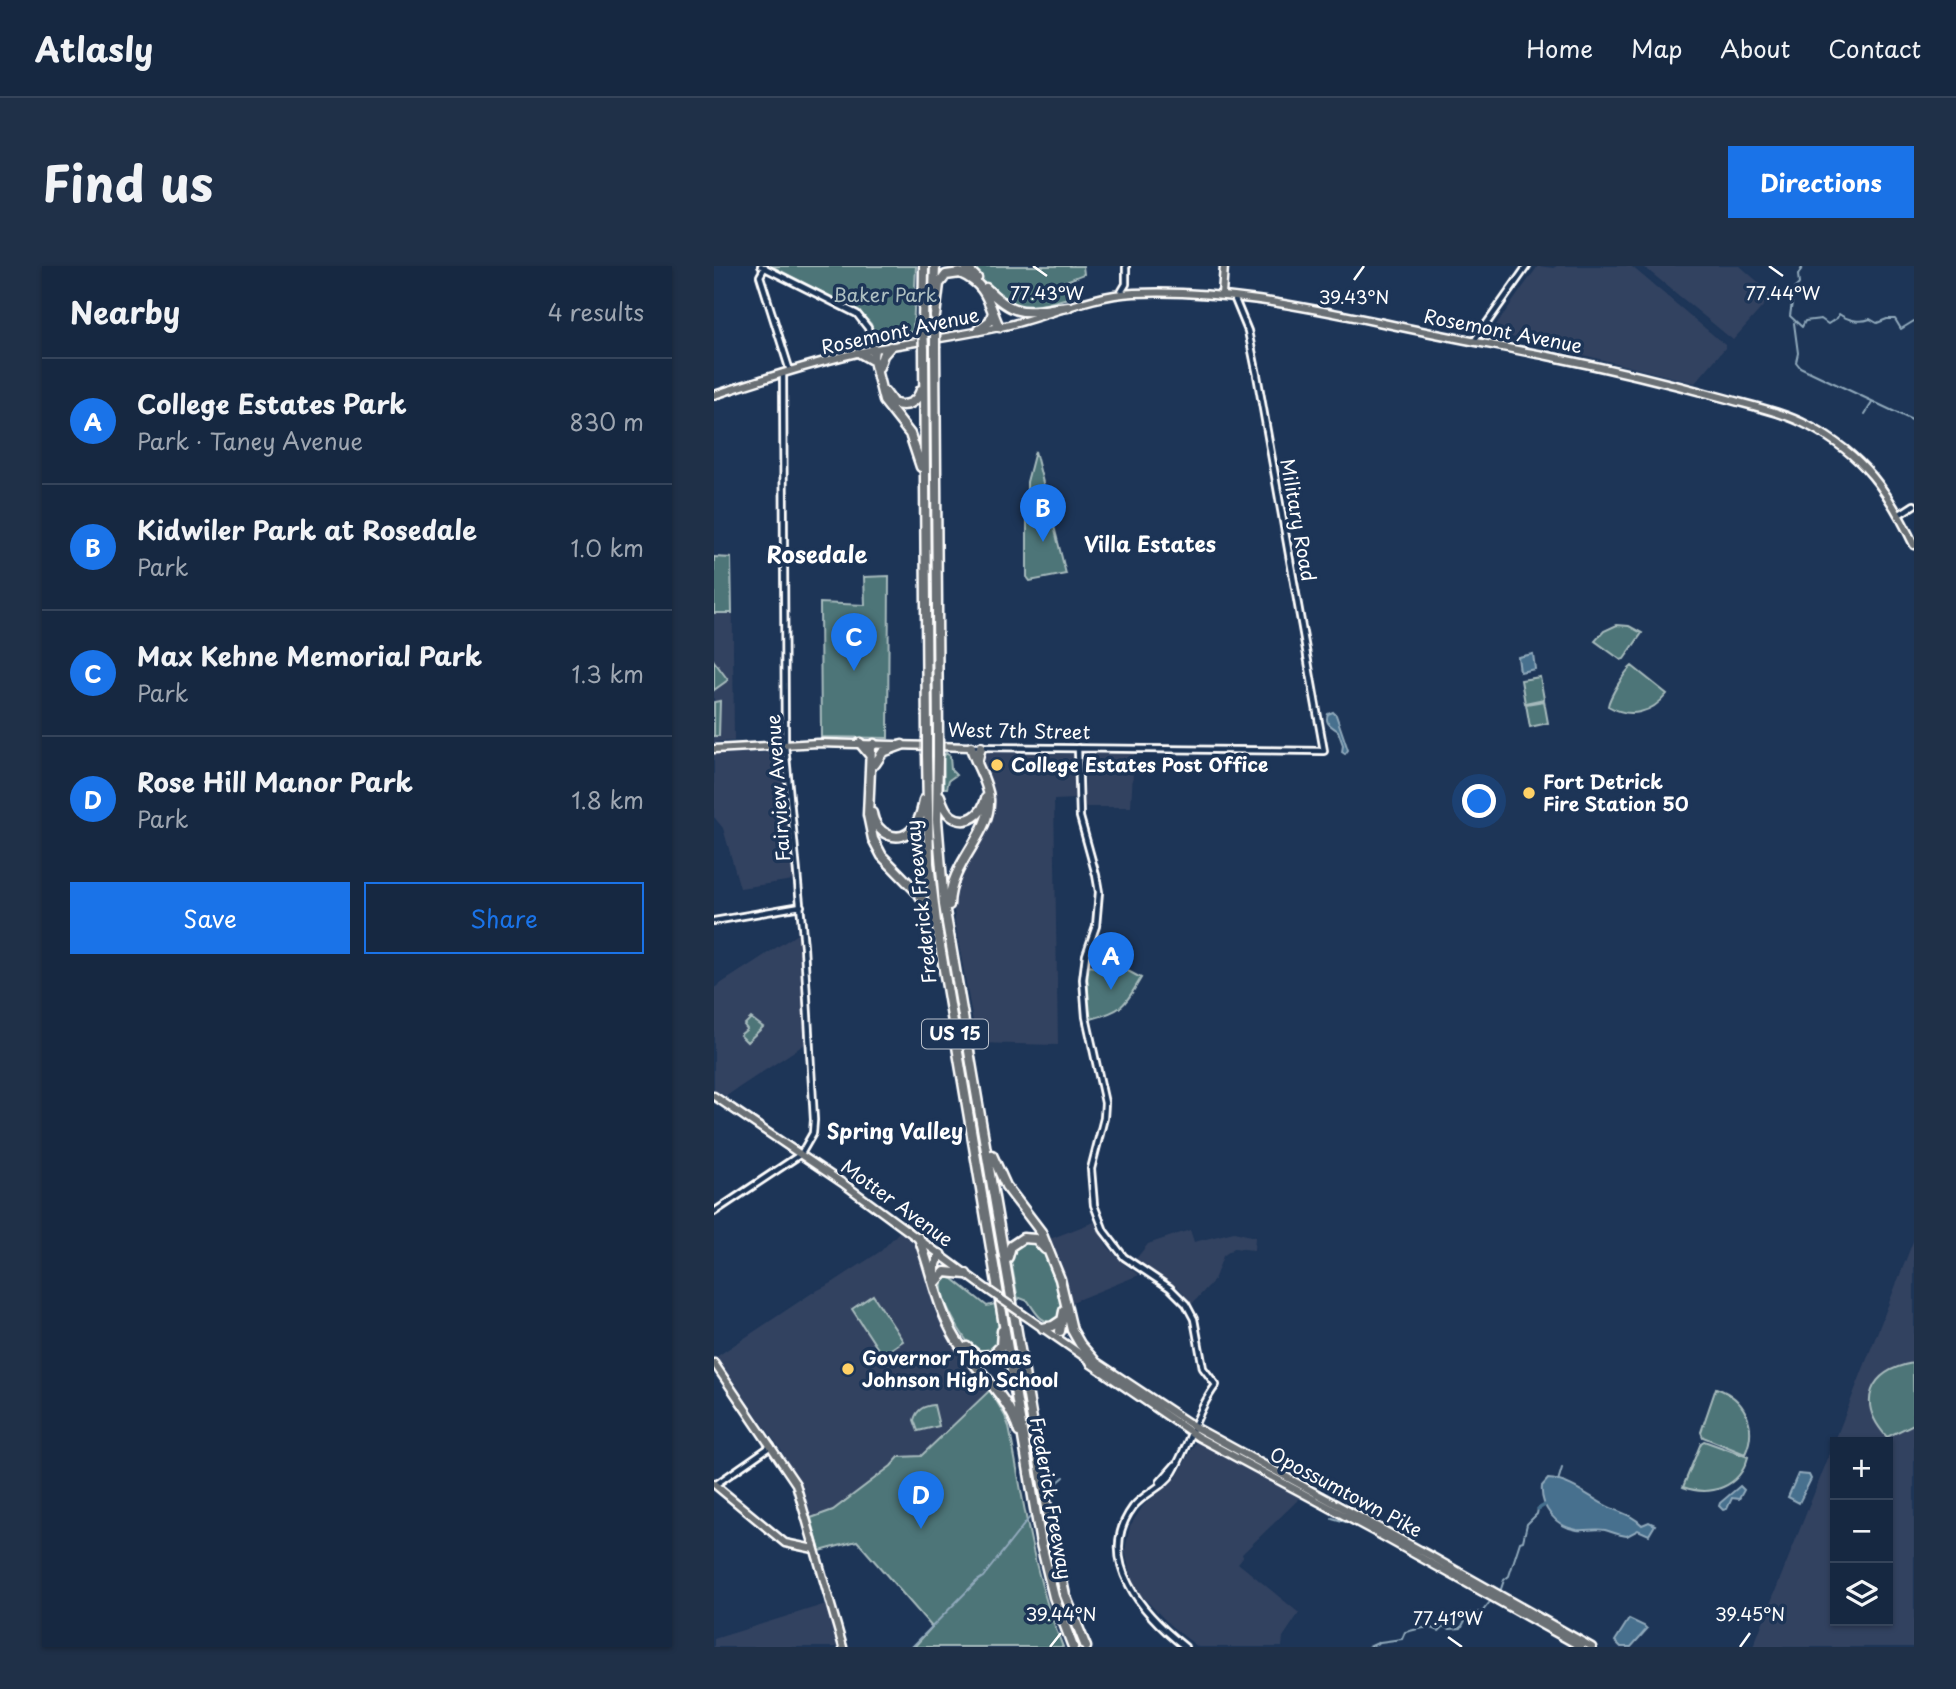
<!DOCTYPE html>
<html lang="en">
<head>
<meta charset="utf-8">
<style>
	body { margin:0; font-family:"Playpen Sans",sans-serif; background:#1f3048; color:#f1f3f6 }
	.controls { position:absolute; right:21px; bottom:21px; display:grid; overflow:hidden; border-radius:0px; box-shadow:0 2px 5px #0004 }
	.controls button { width:63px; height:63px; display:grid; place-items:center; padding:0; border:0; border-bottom:2px solid #35445a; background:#162841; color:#f1f3f6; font:35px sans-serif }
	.you { position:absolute; left:766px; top:536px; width:24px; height:24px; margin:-18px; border:5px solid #fff; border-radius:50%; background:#1a73e8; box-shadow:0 0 0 10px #1a73e833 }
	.badge { display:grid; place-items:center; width:46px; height:46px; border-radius:50%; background:#1a73e8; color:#fff; font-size:23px; font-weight:700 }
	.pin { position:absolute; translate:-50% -58px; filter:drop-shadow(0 2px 4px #0008) }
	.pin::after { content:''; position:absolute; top:37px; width:24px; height:21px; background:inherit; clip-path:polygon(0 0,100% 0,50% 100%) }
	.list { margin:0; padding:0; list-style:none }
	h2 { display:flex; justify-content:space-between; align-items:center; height:91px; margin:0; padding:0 28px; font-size:30px }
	h2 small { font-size:23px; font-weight:400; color:#9ea6b1 }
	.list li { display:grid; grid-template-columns:46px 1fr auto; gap:21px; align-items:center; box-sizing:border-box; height:126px; padding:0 28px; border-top:2px solid #35445a }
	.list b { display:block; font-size:26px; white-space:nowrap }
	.list p { margin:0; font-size:23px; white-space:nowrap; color:#9ea6b1 }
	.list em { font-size:23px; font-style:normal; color:#9ea6b1 }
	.actions { display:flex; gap:14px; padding:21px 28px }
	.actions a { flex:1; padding:16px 0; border:2px solid #1a73e8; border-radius:0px; text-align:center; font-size:24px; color:#1a73e8 }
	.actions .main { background:#1a73e8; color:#fff }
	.icon { flex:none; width:38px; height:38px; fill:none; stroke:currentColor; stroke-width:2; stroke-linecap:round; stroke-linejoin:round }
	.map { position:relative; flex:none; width:1200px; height:1381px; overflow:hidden; border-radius:0px }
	header { display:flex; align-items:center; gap:42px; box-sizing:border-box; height:98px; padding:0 35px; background:#162841; border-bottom:2px solid #35445a }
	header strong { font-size:33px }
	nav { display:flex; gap:38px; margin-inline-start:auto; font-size:24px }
	.intro { display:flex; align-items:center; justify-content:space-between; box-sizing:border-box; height:168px; padding:0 42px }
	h1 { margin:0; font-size:49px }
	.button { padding:18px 32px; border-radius:0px; background:#1a73e8; color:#fff; font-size:24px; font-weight:700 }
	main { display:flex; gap:42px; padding:0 42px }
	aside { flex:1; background:#162841; border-radius:0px; box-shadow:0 2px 5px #0004 }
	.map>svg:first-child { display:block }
</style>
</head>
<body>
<header>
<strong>Atlasly</strong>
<nav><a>Home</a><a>Map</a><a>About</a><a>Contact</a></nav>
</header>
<div class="intro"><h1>Find us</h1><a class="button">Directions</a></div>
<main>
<aside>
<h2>Nearby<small>4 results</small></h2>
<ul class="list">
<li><span class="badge">A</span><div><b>College Estates Park</b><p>Park · Taney Avenue</p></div><em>830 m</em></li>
<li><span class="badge">B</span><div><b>Kidwiler Park at Rosedale</b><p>Park</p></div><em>1.0 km</em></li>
<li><span class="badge">C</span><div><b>Max Kehne Memorial Park</b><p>Park</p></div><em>1.3 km</em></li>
<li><span class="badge">D</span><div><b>Rose Hill Manor Park</b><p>Park</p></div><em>1.8 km</em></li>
</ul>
<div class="actions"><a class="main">Save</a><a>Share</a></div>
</aside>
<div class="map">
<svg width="1200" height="1381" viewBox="0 0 1200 1381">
	<rect width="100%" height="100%" fill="#1d3557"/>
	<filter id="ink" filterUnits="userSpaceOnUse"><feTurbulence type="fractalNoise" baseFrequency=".0143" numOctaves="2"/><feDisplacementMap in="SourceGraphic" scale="14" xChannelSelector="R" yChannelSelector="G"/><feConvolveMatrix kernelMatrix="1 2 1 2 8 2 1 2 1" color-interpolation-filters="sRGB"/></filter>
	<g filter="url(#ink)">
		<path fill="#334260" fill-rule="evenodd" d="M824,0l15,2 4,-2h74l94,79v3l-30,35 -204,-51z
			M929,0h97l33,29 -40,45z
			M18,290l2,185 -20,1v-185z
			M67,486l12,128 -53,8 -17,-60 -9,-11v-63z
			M267,486l93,2 1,45 -21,1 4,245 -81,-2 -22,-120 -2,-32 39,-82 1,-18 -14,-30z
			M371,487l49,1 -3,53h-46z
			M85,667l6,111 -79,52 -12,-6v-102z
			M380,956l13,24 19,20 13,9 -67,27 -13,-44 -9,-19z
			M476,964l4,12 40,-10 21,5 -1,13 -20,-2 -11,8 -9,24 -22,24 -12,-15 -45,-29 13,-16z
			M185,966l13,7 7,9 29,88 16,24 26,30 -69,66 -22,1 -8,9 -58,44 -22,8 -12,-37 -20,-34 -63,-90 96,-64 20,-10 49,-32z
			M1200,973v408h-161l76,-191zM1121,1176h53v179h-53z
			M486,1176l101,55 -59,57 1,3 -5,6 61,50 -16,24 -1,10h-84l-27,-21 -33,-34 -6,-9 -7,-32 5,-25 13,-20 34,-29 18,-34z
			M112,1338l11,43h-123v-8z"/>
		<path fill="#4e7478" stroke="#a6babc" stroke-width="2" d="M57,0h145l-3,65 -36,13 -6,-20 -12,-13z
			M258,0h111l1,8 -18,7 7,16c-15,3 -35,11 -50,10 -19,-1 -43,-25 -51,-41z
			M321,185l31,123 -36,7 -3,-4v-95z
			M0,291l17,1 1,55h-18z
			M175,310l-1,162 -67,-1 -1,-134 45,2 -1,-28z
			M903,359l12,1 13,7 -18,26 -3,1 -26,-19 9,-10z
			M0,395l14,19 -14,10z
			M918,400l35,28c-15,19 -37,25 -59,12 1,-8 17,-35 24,-40z
			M826,411l4,22 -19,4 -4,-23z
			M6,435l-1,35h-5v-34z
			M830,435l4,22 -18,4 -4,-23z
			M232,487l4,3 1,14 5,5 -7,5 -2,8h-3l-1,-30z
			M373,700l41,5 13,7c-17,28 -17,32 -50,41l-3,-14z
			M37,752l12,9 -16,15 -7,-7 7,-6 -3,-4z
			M316,973c22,14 33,51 32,77l-9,7c-14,-2 -18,-12 -25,-22l-8,-3 -2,2 -8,-45 8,-14z
			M230,1010l9,3 34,27 8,-2 6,36 -5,11 -18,3c-13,-13 -45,-60 -34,-78z
			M159,1029l30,46 -21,14 -30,-46z
			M1199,1097l1,61 -27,13c-31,-34 -18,-66 26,-74z
			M1002,1122c29,10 42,38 29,66l-42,-17 -2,-5z
			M276,1124l15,26 4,11c15,75 24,149 54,220h-149l18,-20 -75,-86 -37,10 -9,-33 22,-8 58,-44 8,-9 22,-1z
			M220,1139l5,21 -21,5 -4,-11c3,-11 10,-14 20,-15z
			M990,1175l44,16c-8,30 -37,40 -65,30l18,-44z"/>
		<path fill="#466f8e" stroke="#90a9bb" stroke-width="2" d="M819,388l2,15 -15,3 -2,-15z
			M619,446l3,3 12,35 -3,4 -3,-2 1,-7 -5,-14c-6,-5 -14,-7 -10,-17z
			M1084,1208l11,1 2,4 -12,24 -11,-6z
			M834,1213c20,1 39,16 55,25 14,8 29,10 39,21l7,-3 6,3 -6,10 -11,-5 -11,6c-8,-1 -15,-4 -22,-6 -9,-2 -19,1 -28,0 -21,-3 -37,-23 -35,-44z
			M1026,1220l4,4 -5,9 -7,-1 -5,11 -4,1 -4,-4 1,-3z
			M915,1353l15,7 3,3 -16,18h-10l-6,-6z"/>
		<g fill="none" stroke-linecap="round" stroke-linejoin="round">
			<path stroke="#90a9bb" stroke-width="2" d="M1089,0l-5,9 1,9 -5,5 -4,27 12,11 3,-6 16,-2 7,5 9,-6 2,-4c8,6 21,9 31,5l7,4 10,-4h8l6,10 13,-8
				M1080,57l4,30 -2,9 4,5 114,54
				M1151,148l7,-11
				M844,1215l4,-13
				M335,1224l15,-13
				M618,1252l14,4
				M787,1323l3,-9 5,-4 11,-34 3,-1 4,-17 10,-10 1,-5
				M198,1381l65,-66 6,-4 47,-60
				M655,1381l11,-5 22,-3 3,-7c12,-2 22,-8 34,-1l5,-5 6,3 11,-1 8,-15 13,-1 7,-9"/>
			<path stroke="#466f8e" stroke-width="3.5" d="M824,1243l7,-4"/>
			<g stroke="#fff" stroke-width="10">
				<path id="minor" d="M47,0l96,48 11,14 5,20
					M51,1l-5,9 30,95
					M406,28l6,-10v-18
					M761,74l52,-74
					M1186,248l14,-9
					M257,481l353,4 -67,-376 -9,-44 -14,-34
					M364,482l2,69 16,58 3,17 -3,34 -10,29 -3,24 3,38 19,86 -1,15 -13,51 3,36 10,26 20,26 46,31 16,16 8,15 9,49 13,17
					M0,655l87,-15
					M0,946l87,-58 12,-21 1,-13 -10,-173 -19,-202 -2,-372
					M446,1216l15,-17
					M1,1219l56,-39
					M471,1381c-41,-32 -91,-87 -52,-140 11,-14 31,-20 40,-35 16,-27 24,-62 43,-87"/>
			</g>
			<g stroke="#fff" stroke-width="11">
				<path id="major" d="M508,28l2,-28
					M0,129c53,-17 107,-35 161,-46 45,-8 90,-14 134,-24 42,-10 82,-30 125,-32 84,-4 167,13 249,30 55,12 110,22 165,33 59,12 118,26 176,42 28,8 59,14 85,28 55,29 79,65 105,119
					M0,483l104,-6 153,4
					M0,830l130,88 144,106
					M310,1049l65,45 2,4 107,73 175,94 208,116
					M377,1094h3l101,67 234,128 163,92
					M0,1097l82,121 47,163
					M0,1218l71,59 29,6"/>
			</g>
			<g stroke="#fff" stroke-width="13">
				<path id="highway" d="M251,0l12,12
					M272,22c32,32 40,23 82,19
					M220,25l1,-25
					M221,50l4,-32 7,-9 14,-2c28,12 28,30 39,54
					M209,62l1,-62
					M264,64l12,-9 3,-9
					M221,82l3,388
					M160,83l-1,8 11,44 26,33 11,33
					M210,83l3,388
					M146,87l14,8
					M165,101l4,-12 7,-8
					M171,126l8,11c13,5 24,0 28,-13
					M146,477l10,12
					M160,478l-3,3 -3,68 5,24 9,17 37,38 15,26
					M213,489l2,108 7,59 105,622 13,53 19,50
					M224,489l-1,65 7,85 106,620 15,70 21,52
					M263,497l4,-16
					M161,498l8,-12 19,-7
					M226,530c2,7 5,15 11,20 16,11 32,-2 35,-18
					M158,547c3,21 28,33 42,14 7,-8 8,-18 10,-27
					M235,639c1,-43 43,-71 40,-107 -1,-17 -14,-34 -18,-51
					M278,889l14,31 35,46 19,47 12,51 8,14 14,16
					M205,972c13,34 18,70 37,101 20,33 52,55 63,93
					M294,991l3,-11 12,-8 13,1 9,10
					M221,1012v-11l5,-13
					M222,1016l9,-10 21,2
					M329,1062l10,-2 9,-6
					M346,1065l4,-20
					M253,1081l11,9 14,-1 9,-9 1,-15"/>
			</g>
			<use href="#minor" stroke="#1d3557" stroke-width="4.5"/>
			<use href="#major" stroke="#6b7074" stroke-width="6"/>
			<use href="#highway" stroke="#6b7074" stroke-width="8"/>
			<g stroke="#fff" stroke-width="11" stroke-linecap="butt">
				<path id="major-bridge" d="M274,1024l36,25"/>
			</g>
			<g stroke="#fff" stroke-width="13" stroke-linecap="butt">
				<path id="highway-bridge" d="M221,59v23
					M209,62l1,21
					M213,471v18
					M224,489v-19"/>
			</g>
			<use href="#major-bridge" stroke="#6b7074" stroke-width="6"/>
			<use href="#highway-bridge" stroke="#6b7074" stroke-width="8"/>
		</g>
	</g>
	<path fill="none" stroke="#fff" stroke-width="2.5" d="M319,0l14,10M1055,0l14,10M640,14l10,-14M734,1371l14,10M336,1381l11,-14M1026,1381l10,-14"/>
	<g fill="#ffd166" stroke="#1d3557" stroke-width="2.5">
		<circle cx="283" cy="499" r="7"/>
		<circle cx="815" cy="527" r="7"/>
		<circle cx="134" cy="1103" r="7"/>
	</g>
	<g text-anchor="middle" stroke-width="7" stroke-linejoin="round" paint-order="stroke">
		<rect fill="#1d3557" stroke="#bbc2cd" stroke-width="2" x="208" y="753.5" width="66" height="29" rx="5"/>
		<g font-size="18" font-weight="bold" fill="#fff">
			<text x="241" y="774">US 15</text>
		</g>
		<g font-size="19" fill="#afc0c2" stroke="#1d3557">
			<text x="171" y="36">Baker Park</text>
		</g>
		<g font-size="19" fill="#fff" stroke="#1d3557">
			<text transform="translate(186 65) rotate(-12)" y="7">Rosemont Avenue</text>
			<text transform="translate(789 65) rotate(11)" y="7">Rosemont Avenue</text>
			<text transform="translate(584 254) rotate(80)" y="7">Military Road</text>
			<text transform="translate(305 465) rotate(1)" y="7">West 7th Street</text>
			<text transform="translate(64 522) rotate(-94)" y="7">Fairview Avenue</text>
			<text transform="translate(207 636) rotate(-96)" y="7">Frederick Freeway</text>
			<text transform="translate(183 937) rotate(36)" y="7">Motter Avenue</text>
			<text transform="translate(632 1226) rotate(28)" y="7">Opossumtown Pike</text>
			<text transform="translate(337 1232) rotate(80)" y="7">Frederick Freeway</text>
		</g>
		<g font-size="19" font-weight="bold" fill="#fff" stroke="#1d3557" text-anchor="start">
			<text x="297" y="506">College Estates Post Office</text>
			<text x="829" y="523">Fort Detrick<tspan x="829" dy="22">Fire Station 50</tspan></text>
			<text x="148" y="1099">Governor Thomas<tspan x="148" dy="22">Johnson High School</tspan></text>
		</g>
		<g font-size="21" font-weight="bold" fill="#fff" stroke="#1d3557">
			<text x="436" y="286">Villa Estates</text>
			<text x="181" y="873">Spring Valley</text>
		</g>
		<g font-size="23" font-weight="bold" fill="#fff" stroke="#1d3557">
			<text x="103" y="297">Rosedale</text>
		</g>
	</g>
	<g font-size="18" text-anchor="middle" fill="#fff" stroke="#1d3557" stroke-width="7" stroke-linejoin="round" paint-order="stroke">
		<text x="333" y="34">77.43°W</text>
		<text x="1069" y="34">77.44°W</text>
		<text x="640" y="38">39.43°N</text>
		<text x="347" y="1355">39.44°N</text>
		<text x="1036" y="1355">39.45°N</text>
		<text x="734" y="1359">77.41°W</text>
	</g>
</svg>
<div class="controls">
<button>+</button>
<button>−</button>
<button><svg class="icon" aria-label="layers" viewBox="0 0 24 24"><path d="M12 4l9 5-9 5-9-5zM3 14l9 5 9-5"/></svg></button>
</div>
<div class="you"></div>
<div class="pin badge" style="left:397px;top:724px">A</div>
<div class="pin badge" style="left:329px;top:276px">B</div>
<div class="pin badge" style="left:140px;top:405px">C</div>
<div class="pin badge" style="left:207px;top:1263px">D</div>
</div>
</main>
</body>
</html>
